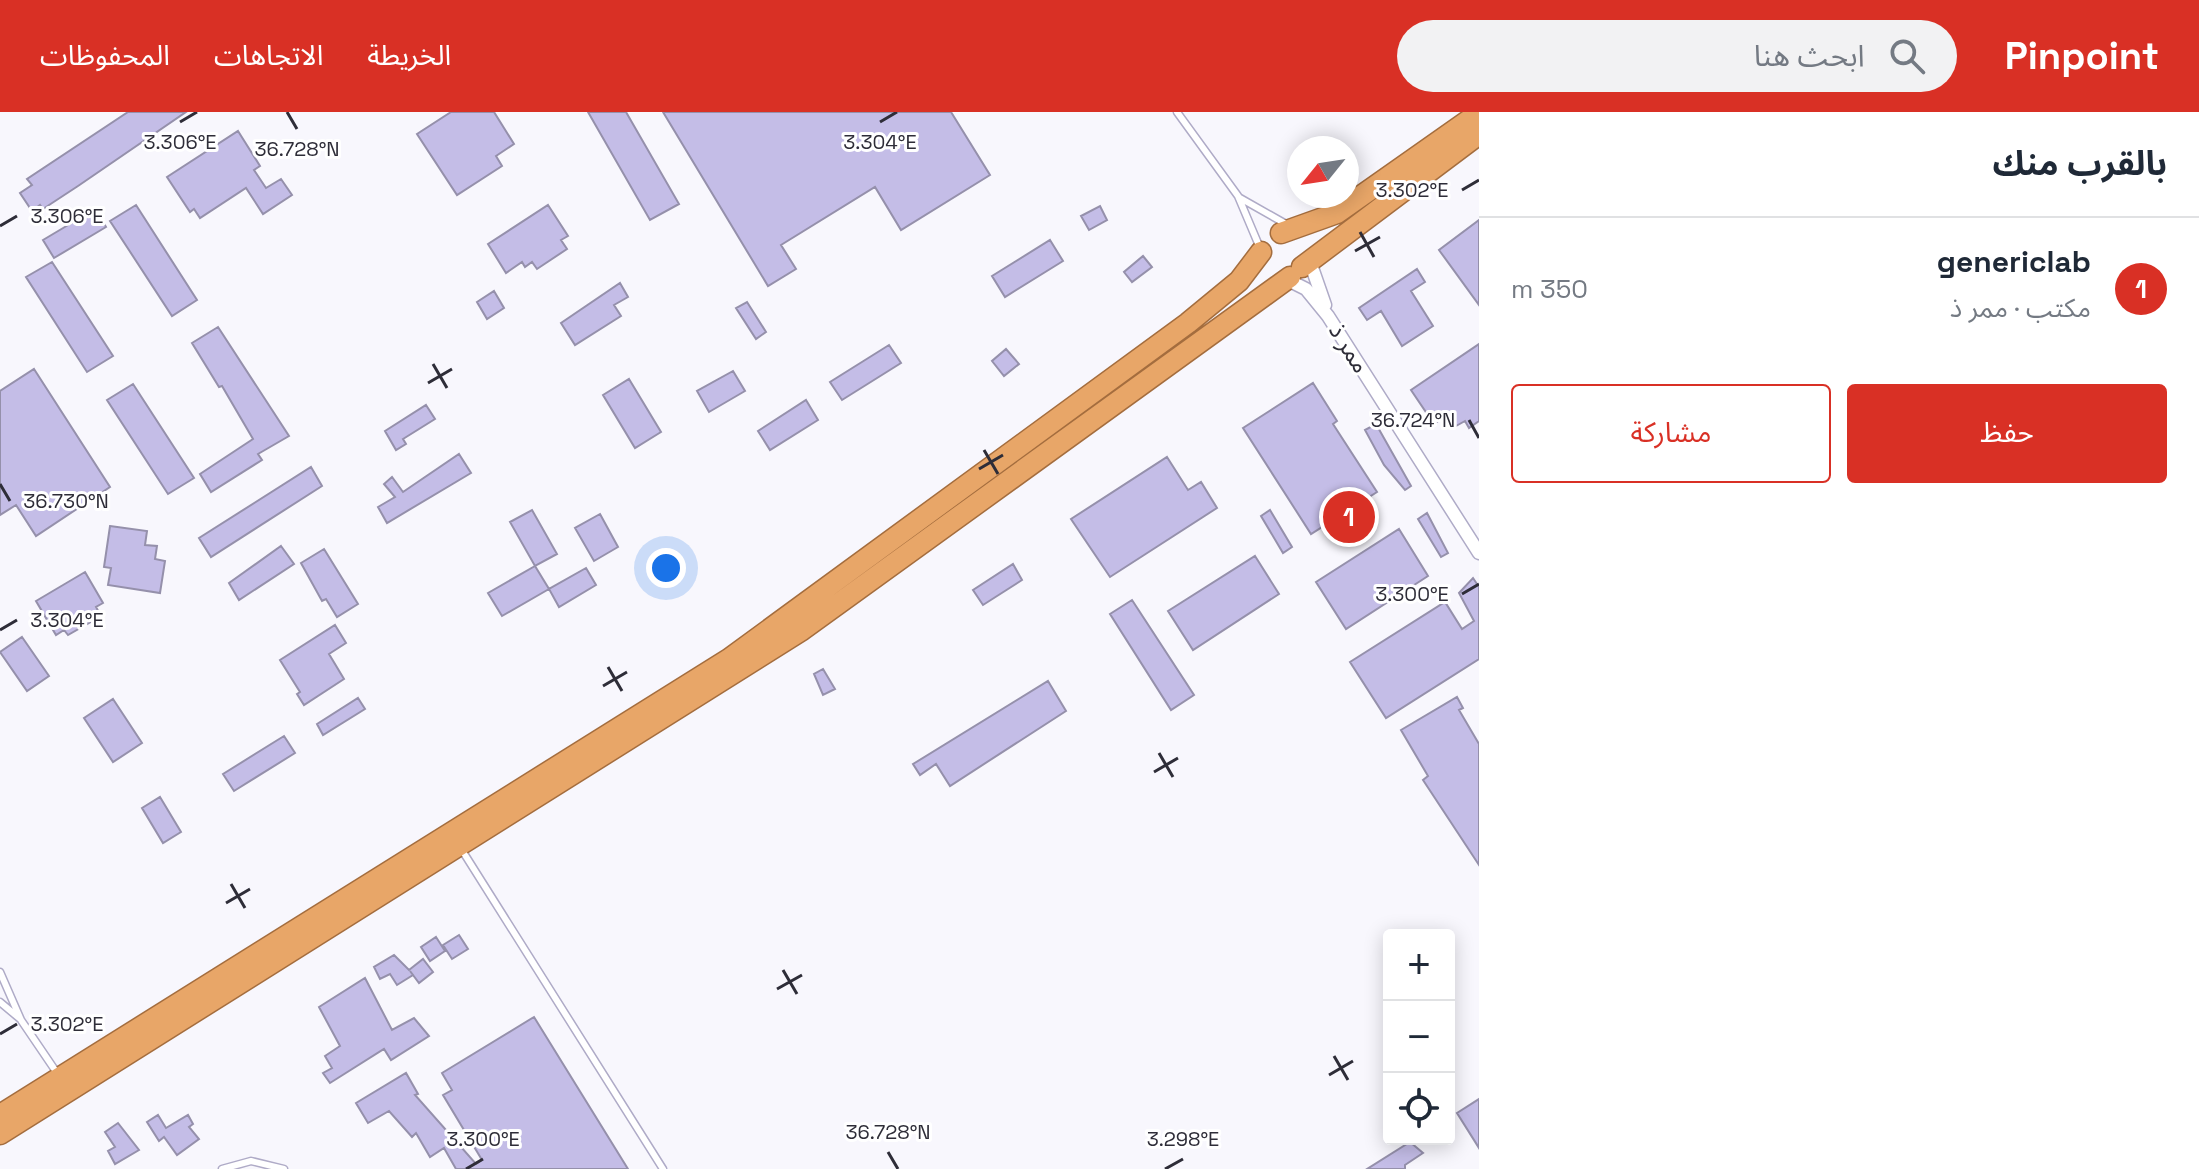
<!DOCTYPE html>
<html lang="ar">
<head>
<meta charset="utf-8">
<style>
	body { margin:0; font-family:"Space Grotesk","Noto Sans Arabic",sans-serif; background:#f2f2f3; color:#1f2937; direction:rtl }
	.controls { position:absolute; right:24px; bottom:24px; display:grid; overflow:hidden; border-radius:8px; box-shadow:0 4px 20px #0003 }
	.controls button { width:72px; height:72px; display:grid; place-items:center; padding:0; border:0; border-bottom:2px solid #e0e1e3; background:#fff; color:#1f2937; font:40px sans-serif }
	.compass { position:absolute; left:1287px; top:24px; width:72px; height:72px; border-radius:50%; background:#fff; box-shadow:0 4px 20px #0003; rotate:240deg }
	.you { position:absolute; left:666px; top:456px; width:28px; height:28px; margin:-20px; border:6px solid #fff; border-radius:50%; background:#1a73e8; box-shadow:0 0 0 12px #1a73e833 }
	.badge { display:grid; place-items:center; width:52px; height:52px; border-radius:50%; background:#d93025; color:#fff; font-size:26px; font-weight:700 }
	.pin { position:absolute; translate:-50% -50%; border:4px solid #fff; box-shadow:0 2px 8px #0006 }
	.list { margin:0; padding:0; list-style:none }
	h2 { display:flex; justify-content:space-between; align-items:center; height:104px; margin:0; padding:0 32px; font-size:34px }
	h2 small { font-size:26px; font-weight:400; color:#747a83 }
	.list li { display:grid; grid-template-columns:52px 1fr auto; gap:24px; align-items:center; box-sizing:border-box; height:144px; padding:0 32px; border-top:2px solid #e0e1e3 }
	.list b { display:block; font-size:30px; white-space:nowrap }
	.list p { margin:0; font-size:26px; white-space:nowrap; color:#747a83 }
	.list em { font-size:26px; font-style:normal; color:#747a83 }
	.actions { display:flex; gap:16px; padding:24px 32px }
	.actions a { flex:1; padding:18px 0; border:2px solid #d93025; border-radius:8px; text-align:center; font-size:28px; color:#d93025 }
	.actions .main { background:#d93025; color:#fff }
	.icon { flex:none; width:44px; height:44px; fill:none; stroke:currentColor; stroke-width:2; stroke-linecap:round; stroke-linejoin:round }
	.map { position:relative; flex:none; width:1479px; height:1057px; overflow:hidden; direction:ltr }
	header { display:flex; align-items:center; gap:48px; box-sizing:border-box; height:112px; padding:0 40px; background:#d93025; color:#fff }
	header strong { font-size:38px }
	nav { display:flex; gap:44px; margin-inline-start:auto; font-size:28px }
	.search { width:560px; height:72px; background:#f2f2f3; display:flex; align-items:center; gap:20px; box-sizing:border-box; padding:0 28px; border-radius:44px; color:#747a83; font-size:30px }
	main { display:flex }
	aside { flex:1; background:#fff }
	.map>svg:first-child { display:block }
</style>
</head>
<body>
<header>
<strong>Pinpoint</strong>
<div class="search"><svg class="icon" aria-label="search" viewBox="0 0 24 24"><circle cx="10" cy="10" r="6"/><path d="M15 15l6 6"/></svg>ابحث هنا</div>
<nav><a>الخريطة</a><a>الاتجاهات</a><a>المحفوظات</a></nav>
</header>
<main>
<aside>
<h2>بالقرب منك<small></small></h2>
<ul class="list">
<li><span class="badge">1</span><div><b>genericlab</b><p>مكتب · ممر ذ</p></div><em>350 m</em></li>
</ul>
<div class="actions"><a class="main">حفظ</a><a>مشاركة</a></div>
</aside>
<div class="map">
<svg width="1479" height="1057" viewBox="0 0 1479 1057">
	<rect width="100%" height="100%" fill="#f8f7fd"/>
	<path fill="#c4bde7" stroke="#9590ab" stroke-width="2" d="M128,0h58l-108,74 -35,23 -3,-4 -8,6 -12,-18 12,-8 -5,-6z
		M451,0h43l20,32 -18,12 6,10 -45,29 -40,-61z
		M588,0h38l53,92 -29,16z
		M663,0h288l39,63 -89,55 -26,-43 -94,58 15,24 -28,17z
		M238,19l22,35 -6,4 12,18 15,-9 11,16 -29,19 -17,-26 -46,30 -6,-9 -4,3 -23,-35z
		M136,93l61,95 -25,16 -62,-95z
		M548,93l20,31 -7,4 6,9 -30,20 -5,-7 -7,5 -3,-5 -16,11 -18,-29z
		M1100,94l7,14 -18,10 -8,-14z
		M95,97l11,18 -52,31 -11,-18z
		M1479,108v85l-40,-55z
		M1050,128l13,21 -58,36 -13,-21z
		M1143,144l9,11 -20,15 -8,-10z
		M52,150l61,94 -26,16 -61,-95z
		M1417,157l8,13 -14,9 22,35 -31,20 -21,-35 -14,9 -8,-12z
		M620,171l8,14 -14,8 7,11 -46,29 -14,-22z
		M494,179l10,17 -17,11 -10,-17z
		M747,190l19,30 -10,7 -20,-31z
		M218,215l71,109 -31,18 4,6 -51,32 -11,-18 53,-35 -31,-53 -3,1 -27,-44z
		M1479,232v77l-10,7 -4,-7 -9,5 -8,-12 -14,10 -23,-34z
		M889,233l12,18 -59,37 -12,-18z
		M1006,237l13,15 -15,12 -12,-15z
		M34,257l76,118 -74,49 -20,-31 -16,10v-124z
		M733,259l12,20 -36,21 -12,-21z
		M629,267l32,53 -26,16 -32,-53z
		M1313,271l24,38 -4,3 44,68 -66,42 -68,-106z
		M133,272l61,94 -26,16 -61,-94z
		M806,288l12,20 -48,30 -12,-19z
		M426,293l9,14 -32,20 3,5 -10,6 -11,-19z
		M1376,312l35,62 -6,4 -21,-25 -19,-35z
		M459,342l12,19 -84,50 -9,-16 17,-10 -11,-13 8,-7 11,15z
		M1167,345l21,33 13,-8 16,26 -107,69 -39,-58z
		M311,355l11,19 -111,71 -12,-19z
		M532,398l25,44 -22,12 -25,-44z
		M1270,398l22,37 -9,6 -22,-37z
		M1427,401l21,40 -7,4 -23,-38z
		M600,402l18,33 -24,14 -19,-33z
		M110,414l37,5 -2,14 12,1 -2,13 10,2 -5,32 -52,-8 3,-17 -7,-1z
		M1399,417l29,47 -82,53 -30,-47z
		M281,434l13,18 -55,36 -10,-17z
		M324,437l34,55 -21,13 -11,-18 -4,2 -21,-38z
		M1255,444l24,38 -86,56 -25,-39z
		M1013,452l9,16 -39,25 -10,-15z
		M535,454l14,23 -47,27 -14,-23z
		M586,456l10,17 -37,22 -10,-18z
		M85,460l18,31 -7,4 5,9 -33,19 -4,-5 -8,5 -20,-34z
		M1473,466l6,9v72l-93,59 -36,-56 95,-60 17,27 12,-8 -15,-28z
		M1132,488l62,95 -23,15 -61,-96z
		M335,513l11,18 -17,11 15,25 -40,26 -7,-11 3,-2 -20,-32z
		M22,525l27,39 -22,15 -27,-39z
		M823,557l12,20 -12,6 -9,-21z
		M1048,569l18,30 -116,75 -14,-22 -16,11 -7,-11z
		M1457,585l6,11 -4,2 20,34v121l-56,-85 5,-4 -27,-46z
		M358,586l7,11 -42,26 -6,-11z
		M113,587l29,44 -29,19 -29,-44z
		M284,624l11,17 -61,38 -11,-17z
		M160,685l21,35 -18,11 -21,-35z
		M459,823l9,14 -16,10 -9,-14z
		M436,825l9,14 -15,10 -9,-14z
		M394,843l15,15 14,-11 10,13 -14,11 -9,-12 3,4 -16,10 -7,-11 -10,5 -6,-12z
		M365,866l27,52 22,-12 15,18 -38,24 -7,-11 -54,34 -7,-10 9,-5 -7,-12 15,-10 -21,-39z
		M534,905l94,152h-172l-12,-21 -14,9 -14,-24 -4,4 -23,-26 -21,12 -12,-20 50,-30 12,21 -3,1 61,69 6,-4 -39,-65 9,-5 -10,-17z
		M1479,987v49l-22,-35z
		M158,1003l8,13 22,-13 5,9 -4,3 10,12 -22,16 -13,-18 -5,4 -12,-19z
		M118,1011l21,27 -24,14 -7,-13 7,-4 -10,-15z
		M1410,1030l13,11 -18,12v4h-38z"/>
	<g fill="none" stroke-linecap="round" stroke-linejoin="round">
		<g stroke="#afabc7" stroke-width="9">
			<path id="service" d="M1177,0l61,84 22,52
				M1240,86l46,26
				M460,735l203,322
				M0,860l21,48 36,53
				M0,890l19,16
				M222,1057l29,-8 33,8"/>
		</g>
		<g stroke="#afabc7" stroke-width="15">
			<path id="minor" d="M1309,147l16,46
				M1284,166l22,11 22,27 151,237"/>
		</g>
		<g stroke="#a46d3e" stroke-width="23">
			<path id="trunk" d="M1281,121l56,-20 142,-100
				M1302,155l177,-133
				M0,1003l729,-456 459,-336 51,-42 22,-29
				M0,1022l802,-504 488,-353"/>
		</g>
		<use href="#service" stroke="#fff" stroke-width="6"/>
		<use href="#minor" stroke="#fff" stroke-width="12"/>
		<use href="#trunk" stroke="#e8a668" stroke-width="20"/>
	</g>
	<path fill="none" stroke="#2e2d38" stroke-width="3" d="M287,0l10,17M180,10l17,-10M880,10l17,-10M1462,78l17,-10M0,114l17,-10M1360,120l14,25M1355,139l25,-14M433,252l14,24M428,271l24,-14M1469,308l10,18M984,338l14,24M979,357l24,-14M0,372l10,17M1462,482l17,-10M0,518l17,-10M608,555l14,24M603,574l24,-14M1159,641l14,24M1154,660l24,-14M231,772l14,24M226,791l24,-14M783,858l14,24M777,877l25,-14M0,922l17,-10M1334,944l14,24M1329,963l24,-14M888,1040l10,17M466,1057l17,-10M1165,1057l18,-10"/>
	<g text-anchor="middle" stroke-width="6" stroke-linejoin="round" paint-order="stroke">
		<g font-size="24" fill="#2e2d38" stroke="#fff">
			<text transform="translate(1349 236) rotate(58)" y="8">ممر ذ</text>
		</g>
	</g>
	<g font-size="20" text-anchor="middle" fill="#2e2d38" stroke="#fff" stroke-width="6" stroke-linejoin="round" paint-order="stroke">
		<text x="180" y="37">3.306°E</text>
		<text x="880" y="37">3.304°E</text>
		<text x="297" y="44">36.728°N</text>
		<text x="1412" y="85">3.302°E</text>
		<text x="67" y="111">3.306°E</text>
		<text x="1413" y="315">36.724°N</text>
		<text x="66" y="396">36.730°N</text>
		<text x="1412" y="489">3.300°E</text>
		<text x="67" y="515">3.304°E</text>
		<text x="67" y="919">3.302°E</text>
		<text x="888" y="1027">36.728°N</text>
		<text x="483" y="1034">3.300°E</text>
		<text x="1183" y="1034">3.298°E</text>
	</g>
</svg>
<div class="controls">
<button>+</button>
<button>−</button>
<button><svg class="icon" aria-label="locate" viewBox="0 0 24 24"><circle cx="12" cy="12" r="6"/><path d="M12 2v4M12 18v4M2 12h4M18 12h4"/></svg></button>
</div>
<svg class="compass" viewBox="-18 -18 36 36"><path d="M0-13l5 13h-10z" fill="#e53935"/><path d="M0 13l5-13h-10z" fill="#747a83"/></svg>
<div class="you"></div>
<div class="pin badge" style="left:1349px;top:405px">1</div>
</div>
</main>
</body>
</html>
